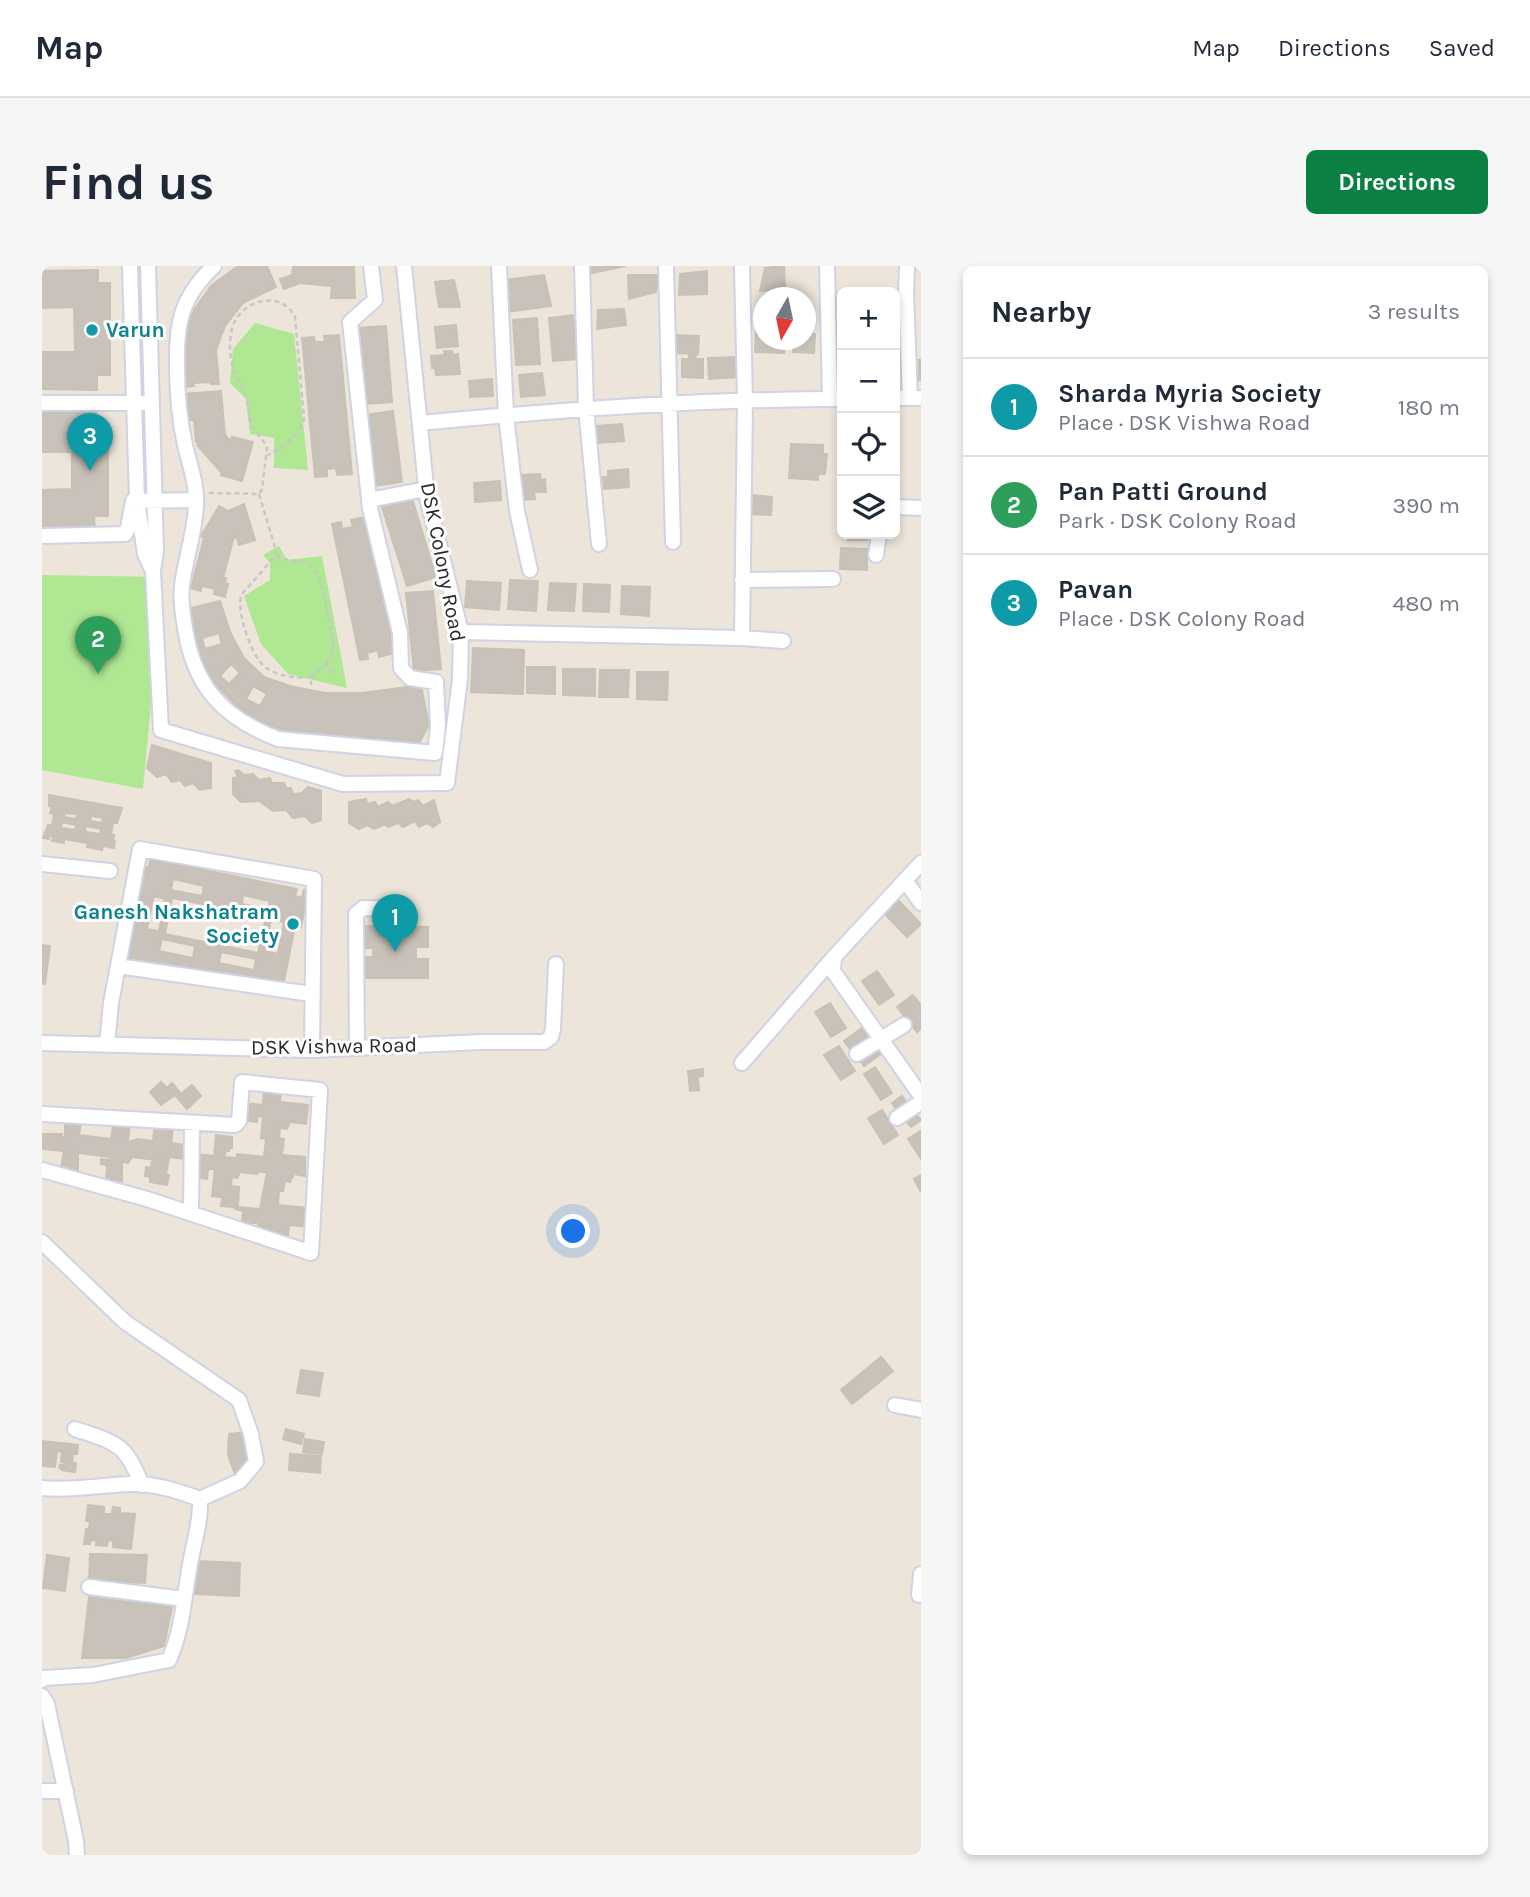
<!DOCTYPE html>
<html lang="en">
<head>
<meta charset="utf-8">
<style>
	body { margin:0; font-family:Karla,sans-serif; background:#f6f6f7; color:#1f2937 }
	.controls { position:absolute; right:21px; top:21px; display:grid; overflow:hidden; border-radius:10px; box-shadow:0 4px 10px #0003 }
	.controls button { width:63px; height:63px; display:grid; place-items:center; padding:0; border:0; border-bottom:2px solid #e0e1e3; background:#fff; color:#1f2937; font:35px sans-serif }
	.compass { position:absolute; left:711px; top:21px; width:63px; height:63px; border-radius:50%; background:#fff; box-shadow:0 4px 10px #0003; rotate:189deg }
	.you { position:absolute; left:532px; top:966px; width:24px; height:24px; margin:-18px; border:5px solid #fff; border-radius:50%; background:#1a73e8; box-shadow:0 0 0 10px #1a73e833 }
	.badge { display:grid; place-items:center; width:46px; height:46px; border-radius:50%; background:#0b8043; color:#fff; font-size:23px; font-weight:700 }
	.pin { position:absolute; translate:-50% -58px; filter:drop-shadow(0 2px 4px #0008) }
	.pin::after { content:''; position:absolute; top:37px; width:24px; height:21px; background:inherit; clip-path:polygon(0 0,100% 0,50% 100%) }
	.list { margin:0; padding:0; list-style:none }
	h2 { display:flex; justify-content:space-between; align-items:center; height:91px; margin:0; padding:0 28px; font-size:30px }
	h2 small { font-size:23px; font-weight:400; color:#747a83 }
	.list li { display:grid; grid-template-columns:46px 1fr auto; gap:21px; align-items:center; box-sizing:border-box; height:98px; padding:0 28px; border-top:2px solid #e0e1e3 }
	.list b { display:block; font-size:26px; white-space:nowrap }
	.list p { margin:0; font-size:23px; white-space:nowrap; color:#747a83 }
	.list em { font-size:23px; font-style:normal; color:#747a83 }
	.icon { flex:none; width:38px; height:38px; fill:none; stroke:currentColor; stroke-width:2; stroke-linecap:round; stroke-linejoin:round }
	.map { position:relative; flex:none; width:879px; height:1589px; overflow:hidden; border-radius:10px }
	header { display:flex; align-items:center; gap:42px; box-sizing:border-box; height:98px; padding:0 35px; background:#fff; border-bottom:2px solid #e0e1e3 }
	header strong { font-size:33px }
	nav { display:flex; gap:38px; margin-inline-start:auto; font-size:24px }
	.intro { display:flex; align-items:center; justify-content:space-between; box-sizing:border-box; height:168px; padding:0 42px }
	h1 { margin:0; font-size:49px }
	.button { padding:18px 32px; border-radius:10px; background:#0b8043; color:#fff; font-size:24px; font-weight:700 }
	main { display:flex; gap:42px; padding:0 42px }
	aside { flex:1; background:#fff; border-radius:10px; box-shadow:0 4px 10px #0003 }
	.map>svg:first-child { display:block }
</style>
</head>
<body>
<header>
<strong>Map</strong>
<nav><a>Map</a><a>Directions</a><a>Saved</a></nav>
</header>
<div class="intro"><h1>Find us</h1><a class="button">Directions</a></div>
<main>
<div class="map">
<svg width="879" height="1589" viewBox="0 0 879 1589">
	<rect width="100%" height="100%" fill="#ede5da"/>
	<path fill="#b0e793" d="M213,57l39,11 14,136 -34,-2v-30l-24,-4 -4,-35 -16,-16 3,-34z
		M237,280l8,14 35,-4 25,132 -59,-14 -27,-30 -17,-48 26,-16v-17l-7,-8z
		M0,309l121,2 -20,212 -101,-19z"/>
	<path fill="#c8c2ba" stroke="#c8c1b4" stroke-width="2" fill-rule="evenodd" d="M196,0h29l9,21 -33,16 -18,23 -9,24 3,34h-8l-1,-2 -17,1 1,3 -8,1 -4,-34 3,-22 9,-21 17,-24z
		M251,0h61l1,32h-24l1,-12 -32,-3 -16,6 -4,-10 12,-4z
		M545,0h39l-39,8z
		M742,0l1,22 -25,3 5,-23z
		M56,4v13h12v92h-13v15l-55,-1v-37h33l-1,-45 -32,1v-37z
		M665,5v23l-28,1 1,-21z
		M502,9l7,31 -45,6 -1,-32z
		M586,9h31l-3,17 -27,7z
		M412,14l6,27h-21l-4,-25z
		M582,43l2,16 -29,4 1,-19z
		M531,49l5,44 -25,2 -4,-43z
		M495,52l3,46 -24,1 -3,-45z
		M414,59l2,21 -21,2 -2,-21z
		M856,59v20h-3v-19z
		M344,60l6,76 -29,2 -6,-76z
		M714,62h8v12h21l-1,13 -29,-1z
		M764,68h9l-1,19 -21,-1 1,-12h12z
		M297,69l13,139 -15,1 -1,-7 -9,1v7l-12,1 -13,-139 12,-1 1,5h10l-1,-6z
		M631,69l26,1 -1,18 -26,-1z
		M402,85h8l1,4 5,-1 2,20 -24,1 -1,-7h-3l-1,-12 14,-1z
		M647,89h7l-1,4h8v19l-21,-1v-18h7z
		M696,91l1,20 -30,2 -1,-21z
		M859,94l2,16 -8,1v-16z
		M877,94h2v20h-3z
		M500,107l3,22 -24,2 -2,-22z
		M450,113l1,17 -23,1 -1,-16z
		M179,125l4,44 5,6 2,-4 21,5 -11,39 -21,-6 1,-2 -25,-28 3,-3h-4l-2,-22h-4l-1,-13h-5l-1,-13z
		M351,145l9,71 -29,4 -9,-71z
		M0,146h54v14h12v90h-14l1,13h-53v-39l30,-1v-37h-30z
		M580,158l2,17 -27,2 -1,-17z
		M749,178l32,1v9h4l-2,20h-7v6l-29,-2z
		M586,203l1,18 -25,2 -1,-12h5v-6z
		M498,208l1,6 4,-1 1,13h-12l1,7 -14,1 -1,-25z
		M458,215l1,19 -26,2 -1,-19z
		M369,229l25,82 -29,9 -26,-82z
		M709,229l21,2 -1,18 -21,-1z
		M202,238l11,36 -16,5 -3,-9 -3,4 -10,38h3l-1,5 3,1 -3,13 -11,-3 1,-5 -13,-3 -1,5 -10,-3 13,-50 -3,-2 18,-30 9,5z
		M323,251l29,136 -15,4 -1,-7 -11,3 1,6 -8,1 -28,-136 9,-2 1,7 11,-2 -2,-7z
		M806,268h19v6h-19z
		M799,282l26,1v21l-27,-1z
		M468,314l28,1 -2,30 -28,-2z
		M425,315l34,2 -2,27 -34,-3z
		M508,317l26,1 -2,27 -26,-1z
		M542,318l26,1 -1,27 -26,-1z
		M580,320l28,1 -1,29 -28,-2z
		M391,325l8,78 -27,2 -8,-78z
		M178,335l10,31 14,26 20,19 26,9 35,7h37l59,-8 8,40 -10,18 -39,2 -72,-8 -38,-11 -29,-16 -24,-24 -25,-37 -5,-40zM177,367l3,11 -17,5 -3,-11zM189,398l9,9 -11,11 -9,-8zM211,420l14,8 -7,12 -14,-7z
		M431,382l51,2 -1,44 -52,-2z
		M485,401h28v27l-28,-1z
		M521,403h32v27l-32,-1z
		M558,404h29l-1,27h-29z
		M595,406h31l-1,28 -30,-1z
		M110,479l59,18v25l-11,2 -7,-7 -8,3 -5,-6 -8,2 -6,-8 -9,3 -10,-9z
		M196,504l6,5 9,-1 6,6 11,-2 2,5h12l2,5h5l2,6 9,-1 6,-6 13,4v29l-9,3 -7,-7 -12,2 -7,-8 -13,1 -14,-10 -18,1 -8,-8v-16l5,-1 -3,-6z
		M7,529l73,13 -5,15h-4l-2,12h3l-1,6h2l-1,7 -11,-2 -1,4 -15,-3 1,-4 -24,-4v4l-12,-2 1,-5h-4v3l-6,-1 5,-13 4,1 2,-12 -4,-1 2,-6 -3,-1zM23,547l12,1 -1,5 -12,-2zM49,550l12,2 -1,5 -12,-2zM20,556l14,3 -1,5 -14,-2zM44,560l15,3 -1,5 -15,-2z
		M324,533l1,5 8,-2 3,5 10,-5 4,4 17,-7 5,3 4,-2 5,6 11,-6 6,22 -7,5 -6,-4 -8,4 -4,-6 -12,6 -5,-4 -10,4 -3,-3 -11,5 -7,-4 -8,4 -10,-6v-21z
		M108,593l147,30 -2,7 7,2 2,-8 4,1 -7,36 -6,-1 -12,60 -158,-27 18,-93 6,2zM131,613l31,7 -2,10 -31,-6zM201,629l27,6 -2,8 -26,-5zM112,630l11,3 -6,32 -12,-2zM130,632l94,19 -8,36 -93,-19zM229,653l13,3 -6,32 -13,-3zM120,673l33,7 -2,12 -34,-7zM179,686l35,7 -2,11 -35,-7z
		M855,633l24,25 -14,13 -24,-25z
		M317,660l69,1v20h-12v12h12v19h-68v-21h13v-9h-14z
		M0,679l8,1 -5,38 -3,-1z
		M835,705l17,24 -15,10 -17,-24z
		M871,729l8,10v24l-4,3 -20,-25z
		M788,737l16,25 -15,9 -16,-25z
		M820,762l6,8 -18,13 -6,-8z
		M797,780l16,25 -14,9 -17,-25z
		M834,781l5,7 -17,12 -5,-7z
		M833,801l17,26 -11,7 -17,-26z
		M661,803v7l-5,1 1,13 -9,1 -2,-20z
		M119,816l6,6 5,-5 9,11 11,-9 9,11 -14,13 -12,-14 -14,10 -11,-13z
		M222,823l17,1 -1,12 28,3 -2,19 -16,-2 -3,7 -7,-1 -1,10 5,1 -2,16 23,2v19l-11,-2 -4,8 -5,-1 -2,10h-4l-1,14 31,3 -2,19 -18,-2 -1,11 -30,-11 1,-5h-3v3h-6v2l-8,-1 1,-13 -8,-2v-2l-14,-1 1,-9 -10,-1 3,-27h-7l-1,10 -8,-1 1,-8h-5l2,-16 17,2 2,-21 16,2v11h-3v3h-3l-2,6 13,1v-4l27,3 2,-18 -5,-1 2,-22 -6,1v5l-15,-2 2,-17 19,2zM198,906l17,2v-2h10l-7,37 -22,-2 1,-20 -8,-1 1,-9 5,1z
		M860,830l4,6 -10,7 -4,-6z
		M840,844l16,25 -14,9 -16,-26z
		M872,846l7,8 -10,7 -6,-7z
		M23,854l16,2 -2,13 32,4 3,-19 16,2 -2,20 10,-3 15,2 2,-18 18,2 -2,22 1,-4 15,2 -2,14 -16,-2 -3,18h3l-2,10 -17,-3v-5l-5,-1 1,-9 5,1 1,-6h4v-2l-24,-3 -4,6 -6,-1v19l-16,-2 1,-11 -1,-3 -5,-1v-5l9,1v-3l-32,-4v17l-17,-2 3,-17 -22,-2v-15h20l-1,3h4z
		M878,865l1,1v27l-13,-20z
		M879,909v17l-7,-13z
		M839,1091l12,14 -41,33 -11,-14z
		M259,1104l22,3 -4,23 -22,-3z
		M244,1163l18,5 -3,10 -18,-5z
		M205,1166l4,31 -15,14 -8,-22 1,-21z
		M263,1173l19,3 -2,12 -19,-2z
		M0,1175l36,4 -1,9h-4l-1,8 4,1 -1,9 -13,-2 -3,-3 1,-2h4v-3h-3l1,-10 -5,-1 -2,16 -13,-1z
		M248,1188l31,2 -1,17 -31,-3z
		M46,1239l16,2v7h8l1,-7 7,1v5l15,1 -4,35 -18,-2v-6l-5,-1 -1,6 -11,-1 1,-4 -7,-1v4h-6l2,-15h3l1,-7 -4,-1z
		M48,1288l57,1 -2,28 -56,-2z
		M5,1289l22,3 -4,33 -22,-3z
		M154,1295l44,2 -1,33 -44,-2z
		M47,1331l83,10 -8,39 -38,12h-44z"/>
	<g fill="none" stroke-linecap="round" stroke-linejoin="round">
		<g stroke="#cfd3e4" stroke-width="18">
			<path id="minor" d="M88,0l7,234 8,54 7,15
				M106,0l8,285 -3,20 8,159 182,54 104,-1 13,-104 1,-47 -34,-135 -23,-231
				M172,0c-33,31 -38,57 -37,100 0,27 2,52 8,79 4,18 12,39 11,57 0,29 -11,56 -14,84 -2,15 1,28 3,42 9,59 38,90 93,111l157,14 3,-26 -2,-45 -26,-4 -9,-10 -1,-35 -30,-125 -20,-186 25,-22 -4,-34
				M457,0l7,149 11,96 13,59
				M540,0l4,142 13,136
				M624,0l7,276
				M785,0l3,133
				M865,0l-1,28 4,104
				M853,132h26
				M0,137h100
				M378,157c140,-13 281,-24 422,-24
				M327,234l57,-11
				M853,241l26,1
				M0,270l83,-2 3,-6 5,-27 63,-1
				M834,289l3,-21
				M700,314l91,-1
				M419,366l281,6 41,3
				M700,372l3,-238 -3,-134
				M879,597l-87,94 -1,14 88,125
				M0,598l68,7
				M863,614l16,23
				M76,700l193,28
				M0,777l270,7 169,-8h63l7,-5 2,-8 3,-65
				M65,778l4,-41 29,-154 174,30 -2,171
				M315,782l-1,-134 7,-6 40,1
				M815,788l47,-29
				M700,797l92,-106
				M0,848l193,11 4,-4 3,-39 78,8 -9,163 -164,-54 -105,-29
				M855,852l24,-16
				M149,947l1,-90
				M0,976l83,80 114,78 12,34 5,28 -16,19 -40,18
				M853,1139l26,5
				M33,1163c42,14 50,14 67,56
				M0,1222c30,3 58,-3 88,-4 24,-1 48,7 70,15 1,22 -6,43 -10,65 -6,32 -7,65 -21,96l-76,15 -49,3 -2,2
				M47,1321l95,12
				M877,1329l2,-21
				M0,1430l5,8 29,137 1,14
				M0,1525h24"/>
		</g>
		<path stroke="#c7c7c7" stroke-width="2.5" stroke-dasharray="5 3.5" stroke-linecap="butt" d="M167,227l50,1 3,-5 5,-41c-3,-8 -11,-14 -15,-22 -4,-10 -3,-22 -7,-32 -4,-10 -11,-20 -13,-30 -3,-11 -3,-33 3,-43 12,-23 47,-30 60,-4l9,101c-3,17 -22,30 -36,37
			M217,228l18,60 -35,40c-7,15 9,61 22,72 12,10 31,13 47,11v8
			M235,288l3,4 29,6 10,10 15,68 -3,13 -5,9
			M269,411l15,-13 6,8"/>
		<use href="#minor" stroke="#fff" stroke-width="14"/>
	</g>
	<g fill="#0f9aa8" stroke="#fff" stroke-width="2.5">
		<circle cx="50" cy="64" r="7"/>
		<circle cx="251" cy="658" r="7"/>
	</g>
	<g text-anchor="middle" stroke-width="6" stroke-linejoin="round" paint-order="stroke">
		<g font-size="21" font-weight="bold" fill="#0d838f" stroke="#fff" text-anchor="start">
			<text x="64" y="71">Varun</text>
			<text x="237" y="653" text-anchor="end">Ganesh Nakshatram<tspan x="237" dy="24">Society</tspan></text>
		</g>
		<g font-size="21" fill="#292929" stroke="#fff">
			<text transform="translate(401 296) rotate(79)" y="7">DSK Colony Road</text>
			<text transform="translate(292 780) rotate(-1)" y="7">DSK Vishwa Road</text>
		</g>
	</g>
</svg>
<div class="controls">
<button>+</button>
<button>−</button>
<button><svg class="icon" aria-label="locate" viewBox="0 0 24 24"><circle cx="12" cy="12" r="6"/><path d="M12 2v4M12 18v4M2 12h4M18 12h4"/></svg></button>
<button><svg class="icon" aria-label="layers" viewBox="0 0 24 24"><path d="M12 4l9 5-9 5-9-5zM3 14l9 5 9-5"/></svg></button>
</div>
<svg class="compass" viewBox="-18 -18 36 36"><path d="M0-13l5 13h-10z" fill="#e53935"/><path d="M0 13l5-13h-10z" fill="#747a83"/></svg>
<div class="you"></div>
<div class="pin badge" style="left:353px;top:686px;background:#0f9aa8">1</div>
<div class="pin badge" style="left:56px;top:408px;background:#2e9e5b">2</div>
<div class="pin badge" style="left:48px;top:205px;background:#0f9aa8">3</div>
</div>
<aside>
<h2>Nearby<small>3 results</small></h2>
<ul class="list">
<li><span class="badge" style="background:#0f9aa8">1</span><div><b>Sharda Myria Society</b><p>Place · DSK Vishwa Road</p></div><em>180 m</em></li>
<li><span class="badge" style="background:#2e9e5b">2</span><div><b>Pan Patti Ground</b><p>Park · DSK Colony Road</p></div><em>390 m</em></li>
<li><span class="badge" style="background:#0f9aa8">3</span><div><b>Pavan</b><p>Place · DSK Colony Road</p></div><em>480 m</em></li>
</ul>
</aside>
</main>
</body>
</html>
